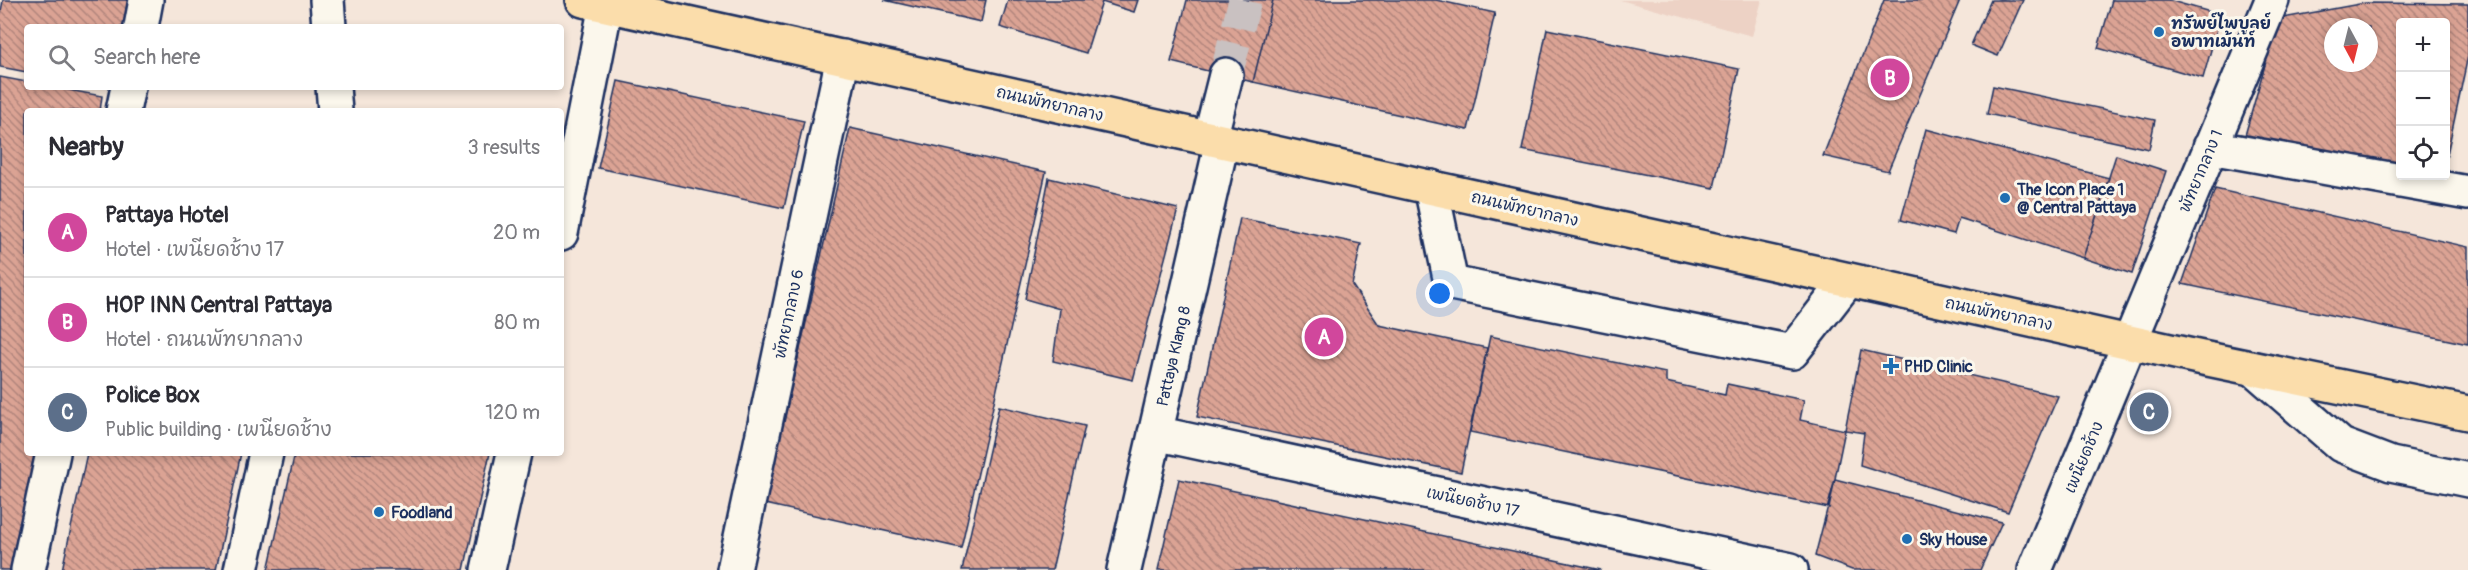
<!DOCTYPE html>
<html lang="en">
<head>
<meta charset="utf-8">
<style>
	body { margin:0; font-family:Pangolin,"Playpen Sans Thai",sans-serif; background:#f7f7f7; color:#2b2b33 }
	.controls { position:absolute; right:18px; top:18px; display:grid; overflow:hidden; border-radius:6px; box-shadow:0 3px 9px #0003 }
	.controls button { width:54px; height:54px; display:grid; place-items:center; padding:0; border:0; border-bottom:2px solid #e1e1e2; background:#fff; color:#2b2b33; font:30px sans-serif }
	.compass { position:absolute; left:2324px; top:18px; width:54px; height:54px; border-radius:50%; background:#fff; box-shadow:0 3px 9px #0003; rotate:173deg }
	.you { position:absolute; left:1440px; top:294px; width:21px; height:21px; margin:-15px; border:4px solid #fff; border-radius:50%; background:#1a73e8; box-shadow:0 0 0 9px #1a73e833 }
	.badge { display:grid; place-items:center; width:39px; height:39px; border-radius:50%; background:#1f6fb2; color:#fff; font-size:20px; font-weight:700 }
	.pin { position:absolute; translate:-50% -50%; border:3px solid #fff; box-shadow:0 2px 6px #0006 }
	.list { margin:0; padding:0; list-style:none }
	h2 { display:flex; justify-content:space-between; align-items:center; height:78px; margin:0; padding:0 24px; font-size:26px }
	h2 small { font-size:20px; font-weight:400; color:#7c7c81 }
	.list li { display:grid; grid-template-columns:39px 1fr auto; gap:18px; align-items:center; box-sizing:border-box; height:90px; padding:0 24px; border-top:2px solid #e1e1e2 }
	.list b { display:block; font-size:22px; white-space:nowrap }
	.list p { margin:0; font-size:20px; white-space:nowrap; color:#7c7c81 }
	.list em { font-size:20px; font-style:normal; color:#7c7c81 }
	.icon { flex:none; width:33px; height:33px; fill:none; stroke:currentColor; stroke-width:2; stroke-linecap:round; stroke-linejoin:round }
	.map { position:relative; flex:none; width:2468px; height:570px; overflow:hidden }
	.search { position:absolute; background:#fff; box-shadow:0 3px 9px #0003; left:24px; top:24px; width:540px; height:66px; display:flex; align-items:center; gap:15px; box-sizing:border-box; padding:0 21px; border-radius:6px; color:#7c7c81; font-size:22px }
	.panel { position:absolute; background:#fff; box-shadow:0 3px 9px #0003; left:24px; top:108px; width:540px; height:348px; border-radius:6px }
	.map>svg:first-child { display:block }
</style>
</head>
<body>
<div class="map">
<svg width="2468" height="570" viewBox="0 0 2468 570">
	<defs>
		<pattern id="building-back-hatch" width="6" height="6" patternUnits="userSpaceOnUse" patternTransform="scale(1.5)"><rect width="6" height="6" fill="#dba394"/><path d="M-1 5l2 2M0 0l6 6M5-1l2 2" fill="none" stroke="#b1857c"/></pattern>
	</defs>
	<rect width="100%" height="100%" fill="#f5e6da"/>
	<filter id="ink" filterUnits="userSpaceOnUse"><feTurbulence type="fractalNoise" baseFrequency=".0167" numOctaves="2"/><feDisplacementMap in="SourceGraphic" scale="12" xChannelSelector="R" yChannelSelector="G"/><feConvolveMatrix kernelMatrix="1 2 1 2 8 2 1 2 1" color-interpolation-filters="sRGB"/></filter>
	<g filter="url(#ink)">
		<path fill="#edd2c5" d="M1620,0h142l-10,36z"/>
		<path fill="url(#building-back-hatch)" stroke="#1b2f5e" stroke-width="1.5" fill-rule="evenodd" d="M3,0h125l-5,27h-96v45l-27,-5v-50z
			M884,0h102l-5,22z
			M1008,0h130l-4,12 -32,-10 -16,51 -86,-26z
			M1187,0h86l-20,82 -82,-20z
			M1273,0h163l59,13 -27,117 -215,-48z
			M1884,0h76l-72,171 -65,-15z
			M1991,0h32l-25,56 -27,-11z
			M2112,0h56l53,15 -18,63 -105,-30z
			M2365,3l103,1v52l-22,103v-137h-46v147l-156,-30 34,-120zM2333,27h36v36h-36z
			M1547,29l192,40 -25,119 -192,-38z
			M0,77l27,5v5h25l50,9 -2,15h-73v342h8l-22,117h-13z
			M618,81l186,40 -20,87 -186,-40z
			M1993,86l162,34 -6,29 -162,-35z
			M850,128l196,44 -85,376 -196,-44z
			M1926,129l183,49 -26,80 -124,-40 -5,16 -53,-14z
			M2116,155l50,16 -34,103 -49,-16z
			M1049,178l129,31 -45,171 -80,-19 7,-52 -35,-10z
			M2215,189l253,58v97l-286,-60z
			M1240,218l121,26 -9,41 27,40 108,23 -26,124 -264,-55z
			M1490,336l176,37v9l59,13 2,-11 77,16 -4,20 45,10 -16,78 -359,-76z
			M1861,350l197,46 -50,116 -148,-47 4,-32 -19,-3z
			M2141,404l19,4 -3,13 -19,-5z
			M999,406l86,20 -33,144h-90z
			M87,453h154l-25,117h-154z
			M295,453h195l-26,117h-196z
			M1179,479l422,91h-443z
			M1835,479l167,43 -22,48h-128l-37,-14z"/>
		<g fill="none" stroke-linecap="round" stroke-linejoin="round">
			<path stroke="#c9c1c1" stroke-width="33" stroke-dasharray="33 16" stroke-linecap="butt" d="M1226,75l19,-75"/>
			<g stroke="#1b2f5e" stroke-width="38">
				<path id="minor" d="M327,0l2,27
					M141,27l5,-27
					M333,87l2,24
					M123,111l5,-24
					M1210,139l16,-64
					M2210,147l258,46
					M1431,187l20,96 341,69 56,-72
					M561,233l45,-228
					M2254,369l87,76 50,19 77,16
					M1155,433l636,137
					M28,570l25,-117
					M241,570l25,-117
					M488,570l26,-117
					M734,570l109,-513
					M1124,570l98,-428
					M2035,570l237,-570"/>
			</g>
			<g stroke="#1b2f5e" stroke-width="38">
				<path id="major" d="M583,0l1610,356 275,57"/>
			</g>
			<use href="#minor" stroke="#fbf7ec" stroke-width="33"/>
			<use href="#major" stroke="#fbddab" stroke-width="33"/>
		</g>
	</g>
	<g fill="#1f6fb2" stroke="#fbf7ec" stroke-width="2">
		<circle cx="2159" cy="32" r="6"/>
		<circle cx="2005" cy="198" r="6"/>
		<path d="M1888 357h6v6h6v6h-6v6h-6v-6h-6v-6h6z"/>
		<circle cx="379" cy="512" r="6"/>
		<circle cx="1907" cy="539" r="6"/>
	</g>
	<g text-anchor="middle" stroke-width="6" stroke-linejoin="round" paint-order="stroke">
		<g font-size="16" font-weight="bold" fill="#1b2f5e" stroke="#fbf7ec" text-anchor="start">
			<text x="2171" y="29">ทรัพย์ไพบูลย์<tspan x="2171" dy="18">อพาทเม้นท์</tspan></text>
			<text x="2017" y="195">The Icon Place 1<tspan x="2017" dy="18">@ Central Pattaya</tspan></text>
			<text x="1904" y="372">PHD Clinic</text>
			<text x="391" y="518">Foodland</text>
			<text x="1919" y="545">Sky House</text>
		</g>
		<g font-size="16" fill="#1b2f5e" stroke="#fbf7ec">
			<text transform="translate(1050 103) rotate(13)" y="6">ถนนพัทยากลาง</text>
			<text transform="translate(2200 171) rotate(-67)" y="6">พัทยากลาง 1</text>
			<text transform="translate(1525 208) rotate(13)" y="6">ถนนพัทยากลาง</text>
			<text transform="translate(1999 313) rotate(12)" y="6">ถนนพัทยากลาง</text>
			<text transform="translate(788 314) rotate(-78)" y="6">พัทยากลาง 6</text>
			<text transform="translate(1173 356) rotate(-77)" y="6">Pattaya Klang 8</text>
			<text transform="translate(2083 457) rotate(-67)" y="6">เพนียดช้าง</text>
			<text transform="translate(1473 501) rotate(12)" y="6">เพนียดช้าง 17</text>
		</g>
	</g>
</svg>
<div class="controls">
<button>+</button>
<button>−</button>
<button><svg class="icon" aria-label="locate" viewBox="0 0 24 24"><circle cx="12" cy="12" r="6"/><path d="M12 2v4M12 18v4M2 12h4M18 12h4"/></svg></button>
</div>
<svg class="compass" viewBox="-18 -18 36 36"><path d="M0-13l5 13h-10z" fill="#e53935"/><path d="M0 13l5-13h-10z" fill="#7c7c81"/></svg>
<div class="you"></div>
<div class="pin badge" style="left:1324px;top:337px;background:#d1479c">A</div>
<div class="pin badge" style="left:1890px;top:78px;background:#d1479c">B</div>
<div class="pin badge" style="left:2149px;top:412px;background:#5c6f8a">C</div>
<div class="search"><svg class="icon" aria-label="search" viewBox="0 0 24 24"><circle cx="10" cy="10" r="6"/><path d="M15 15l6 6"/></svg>Search here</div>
<section class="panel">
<h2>Nearby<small>3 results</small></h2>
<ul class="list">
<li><span class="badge" style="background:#d1479c">A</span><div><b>Pattaya Hotel</b><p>Hotel · เพนียดช้าง 17</p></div><em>20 m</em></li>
<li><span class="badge" style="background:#d1479c">B</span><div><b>HOP INN Central Pattaya</b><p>Hotel · ถนนพัทยากลาง</p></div><em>80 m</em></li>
<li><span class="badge" style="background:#5c6f8a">C</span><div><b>Police Box</b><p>Public building · เพนียดช้าง</p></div><em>120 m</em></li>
</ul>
</section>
</div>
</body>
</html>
